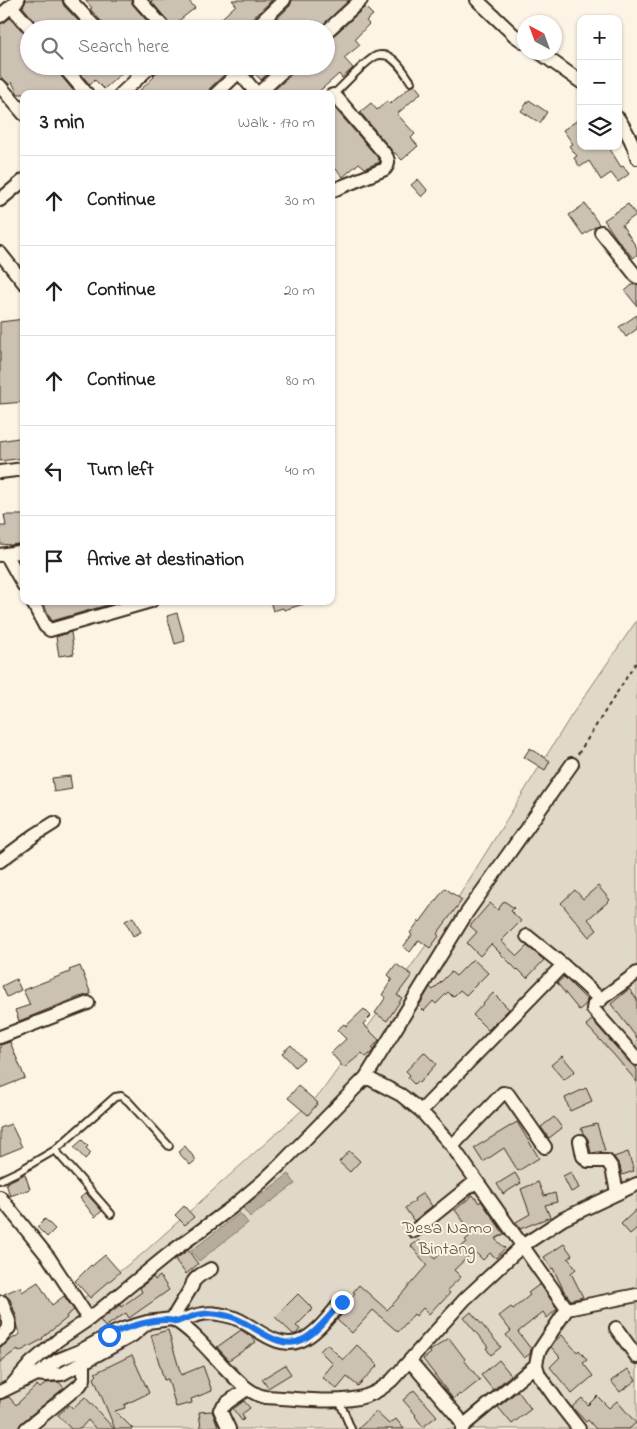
<!DOCTYPE html>
<html lang="en">
<head>
<meta charset="utf-8">
<style>
	body { margin:0; font-family:"Indie Flower",sans-serif; background:#f6f6f6; color:#202124 }
	.controls { position:absolute; right:15px; top:15px; display:grid; overflow:hidden; border-radius:10px; box-shadow:0 1px 4px #0004 }
	.controls button { width:45px; height:45px; display:grid; place-items:center; padding:0; border:0; border-bottom:1px solid #e0e0e0; background:#fff; color:#202124; font:25px sans-serif }
	.compass { position:absolute; left:517px; top:15px; width:45px; height:45px; border-radius:50%; background:#fff; box-shadow:0 1px 4px #0004; rotate:319deg }
	.stop { position:absolute; width:15px; height:15px; margin:-11px; border:4px solid #1a73e8; border-radius:50%; background:#fff }
	.stop.end { background:#1a73e8; border-color:#fff; box-shadow:0 1px 5px #0008 }
	.list { margin:0; padding:0; list-style:none }
	h2 { display:flex; justify-content:space-between; align-items:center; height:65px; margin:0; padding:0 20px; font-size:21px }
	h2 small { font-size:16px; font-weight:400; color:#757577 }
	.list li { display:grid; grid-template-columns:32px 1fr auto; gap:15px; align-items:center; box-sizing:border-box; height:90px; padding:0 20px; border-top:1px solid #e0e0e0 }
	.list b { display:block; font-size:19px; white-space:nowrap }
	.list em { font-size:16px; font-style:normal; color:#757577 }
	.icon { flex:none; width:28px; height:28px; fill:none; stroke:currentColor; stroke-width:2; stroke-linecap:round; stroke-linejoin:round }
	.map { position:relative; flex:none; width:637px; height:1429px; overflow:hidden }
	.search { position:absolute; background:#fff; box-shadow:0 1px 4px #0004; left:20px; top:20px; width:315px; height:55px; display:flex; align-items:center; gap:12px; box-sizing:border-box; padding:0 18px; border-radius:28px; color:#757577; font-size:19px }
	.panel { position:absolute; background:#fff; box-shadow:0 1px 4px #0004; left:20px; top:90px; width:315px; height:515px; border-radius:10px }
	.map>svg:first-child { display:block }
</style>
</head>
<body>
<div class="map">
<svg width="637" height="1429" viewBox="0 0 637 1429">
	<rect width="100%" height="100%" fill="#fcf5e5"/>
	<filter id="ink" filterUnits="userSpaceOnUse"><feTurbulence type="fractalNoise" baseFrequency=".02" numOctaves="2"/><feDisplacementMap in="SourceGraphic" scale="10" xChannelSelector="R" yChannelSelector="G"/><feConvolveMatrix kernelMatrix="1 2 1 2 8 2 1 2 1" color-interpolation-filters="sRGB"/></filter>
	<g filter="url(#ink)">
		<path fill="#e0d8c8" stroke="#8e8173" d="M637,620v809h-637v-68l141,-106 179,-161 124,-174 127,-204z"/>
		<path fill="#b7ad9e" stroke="#85796b" d="M289,1174l6,10 -45,33 -7,-9z
			M240,1213l8,10 -49,38 -8,-10z"/>
		<path fill="#ccc2b3" stroke="#3b2a1e" d="M26,0h36l2,6 22,23h-47l-2,-5 -14,-17z
			M85,0h46l2,5 21,24h-49l-2,-6 -13,-14 2,-1z
			M152,0h36l7,8 -23,18 -21,-25z
			M232,0h40l-24,23 -2,6h-36l26,-24z
			M292,0h57l-30,29h-53l24,-23z
			M365,7l8,8 -7,6 3,3 -14,15 5,6 -16,13 9,10 -11,10 -3,-4 -23,20h-46l24,-22 2,-6h30v-26l5,-2z
			M10,18l15,16 4,3v29h26l2,5 19,23h-58l-6,-12 -2,3 -8,-7 -2,-2v-52l5,-2z
			M80,66h43l1,5 -20,18 -9,-9 -5,5 -13,-16z
			M163,66h63l2,5 -18,17 -2,6h-72l18,-17 -1,-1z
			M245,66h31l-15,14 -6,-6 -2,2z
			M415,85l6,8 -24,21 18,20 -4,4 7,8 -16,14 -7,-7h-1l-34,-41 11,-9 6,7 10,-9 3,3 20,-17z
			M529,100l18,12 -7,11 -19,-12z
			M331,104l47,54 2,4 -15,6 -6,-5 -16,14 -7,-8 -5,4z
			M578,120l3,4v22h27l13,21 2,-1 6,8 -11,8 -7,-9 -10,7 -12,-19 -9,6 -6,-9 3,-2 -8,-10 4,-2 -10,-14z
			M418,179l10,12 -6,6 -11,-12z
			M585,204l14,20 -16,11 -14,-20z
			M628,204l8,11 -14,10 15,23v7l-4,3 -16,-19 -13,-19z
			M633,284l4,1v21l-12,-15z
			M637,315v14l-11,8 -7,-10z
			M24,319v83l-24,2v-82z
			M24,437v21l-24,3v-20z
			M4,515h20v28l-13,2 -11,-1v-18h6z
			M42,601h79l-69,20z
			M270,601h37v2l-23,7 -1,-2 -10,3z
			M177,613l8,28 -10,3 -8,-28z
			M71,632l3,22 -15,2 -3,-19z
			M530,748l20,13 -5,9 -21,-13z
			M70,776l2,13 -18,3 -2,-14z
			M598,886l12,14 -22,19 9,11 -8,7 -28,-34 14,-13 8,9z
			M445,888l17,12 -25,34 2,2 -9,12 -11,-8 -9,12 -7,-5 9,-12 -2,-2 9,-12 1,1z
			M504,901l10,7 -3,3 10,10 -20,20 16,15 10,-10 17,14 -17,18 -9,-9 -1,1 -26,-26 -11,12 -13,-13 10,-11 -7,-6 20,-23 8,7z
			M133,917l8,15 -8,4 -8,-15z
			M473,959l15,14 -22,22 -6,-5 -7,7 -5,-5 -12,12 -3,-3 -9,10 -5,-5 11,-19 3,3 18,-18 5,4z
			M396,964l16,11 -15,20 5,3 -15,23 -12,-8 11,-16 -4,-2 10,-16 -4,-4z
			M80,966l11,28 -12,3 -60,24 -4,-11 15,-5 -7,-15 47,-18 -1,-2z
			M564,977l23,23 -1,4 -7,6 -22,-27z
			M16,979l5,11 -14,7 -5,-11z
			M629,989l8,10v39l-26,-34z
			M493,993l16,16 -21,21 -15,-15z
			M364,1009l7,7 -8,8 16,16 -7,8 2,1 -2,3 -6,5 -4,-4 -18,15 -13,-15 15,-14 -9,-9 7,-6 2,2z
			M592,1020l39,44 6,5v13l-23,-27 -28,-30z
			M10,1042l15,36 -25,10v-43z
			M291,1045l13,14 -9,8 -13,-14z
			M424,1052l12,12 -17,19 -2,-2 -3,3 -6,-6 2,-3 -4,-4z
			M562,1056l13,15 -11,9 -13,-15z
			M298,1086l20,17 -10,12 -20,-17z
			M586,1088l6,13 -22,10 -5,-13z
			M554,1117l8,11 -13,10 -8,-11z
			M517,1122l22,36 -21,13 -14,-23 -21,14 -9,-14z
			M11,1124l11,23 -22,9v-28z
			M597,1124l8,27 -14,2 -3,-14 -5,-6 -2,-5z
			M82,1140l6,6 -2,2 5,5 -6,6 -11,-12z
			M185,1146l11,14 -6,5 -12,-13z
			M349,1151l11,10 -10,11 -11,-10z
			M628,1152l6,19 -12,4 -2,-9 -6,-9z
			M571,1172l8,16 -8,4 -8,-16z
			M515,1173l6,10 -18,11 -6,-10z
			M25,1174l5,15 -20,7 -4,-13z
			M538,1182l6,14 11,-3 2,9 -12,3 5,12 -30,12 -4,-7 14,-8 -9,-25z
			M86,1193l16,18 -7,6 -15,-19z
			M423,1193l9,13 -18,15 -9,-13 10,-7 -1,-2z
			M473,1195l6,8 2,-2 23,33 -9,5 10,9 -9,10 -6,-5 -7,7 -9,-9 -20,19 7,7 -14,13 3,3 -9,10 -1,-1 -11,12 -6,-6 -7,8 -2,-2 -16,18 -25,-22 -21,23 -15,-13 11,-14 2,-7 5,-6 -2,-1 6,-7 28,25 6,-6 34,-39 -16,-19 8,-6 16,19 12,-11 6,6 14,-12 -2,-2 5,-4 -2,-2 3,-3 -16,-21z
			M184,1206l10,11 -9,8 -10,-10z
			M637,1209v19l-7,6 -9,-10z
			M45,1219l10,10 -8,8 -10,-10z
			M564,1244l8,11 -4,3 8,11 -5,4 12,24 -12,3 -7,-9 -11,-23 -1,1 -8,-12z
			M188,1250l10,14 -12,10 -10,-13v-2z
			M105,1255l15,17 -30,26 -15,-17 16,-16 1,1z
			M160,1276l9,14 -40,28 -3,-5 -21,14 -5,-7 20,-15 1,2 21,-15 -2,-4 13,-11 2,3z
			M38,1282l14,23 12,-9 10,14 -8,6 1,2 -25,20 1,1 -24,13 -1,-3 -18,13v-15l3,-1 7,-6 10,-6 -3,-6v-10l-7,-19 -6,-5 16,-7 2,5z
			M540,1284l17,25 -10,9 -4,-6 -25,20 13,17 -1,5 -6,4 -18,-23 5,-4 -12,-15 12,-9 2,2 17,-14 -2,-2z
			M298,1294l15,15 -17,17 4,3 -4,5h-3l-18,-17z
			M471,1312l30,35 -10,8 -5,-7 2,-1 -24,-29z
			M168,1330l13,45 22,-9 9,25 -21,8 1,4 -16,4 -8,-28 -4,1 -13,-45z
			M241,1330l12,8 3,4 -27,18 -12,-13z
			M562,1335l15,17 2,-2 8,10 -4,3 10,13 -21,18 -22,-27 10,-10 -9,-10 4,-6z
			M449,1338l16,21 -1,1 16,20 -19,15 -1,-1 -7,5 -30,-40 8,-6 -1,-2z
			M327,1344l16,16 14,-15 21,20 -20,21 -11,-9 -10,12 -15,-12 11,-13 -13,-13z
			M132,1355l17,38 -25,12 1,3 -10,3 18,18h-18l-21,-51 3,-3 -2,-2z
			M499,1360l12,15 -18,15 -12,-15z
			M285,1365l6,9 -23,14 -6,-9z
			M628,1369l8,11 -16,12 -9,-11z
			M59,1382l5,6 -43,35 -3,6h-18v-29l9,-3 7,8 21,-20 3,3 6,-5z
			M414,1390l23,26 -14,11 -8,-11 1,-1 -13,-15z
			M518,1391l13,18 -19,15 -14,-17z
			M597,1396l12,12 8,-7 19,22 -7,6h-33l-8,-9 -2,2 -14,-15 10,-9 6,7z
			M85,1397l29,32h-18l-8,-9 -8,9h-9l-13,-14 11,-10 4,3z
			M244,1401l6,7 -8,6 2,5 -2,2 -9,-12z
			M212,1411l6,15 -17,2 -2,-16z
			M376,1412l13,12 7,-5 8,10h-46z"/>
		<g fill="none" stroke-linecap="round" stroke-linejoin="round">
			<g stroke="#3b2a1e" stroke-width="10">
				<path id="lane" d="M333,95c10,-9 32,-34 43,-39 4,-2 8,-1 12,0 10,5 17,17 23,26
					M55,1150l56,64
					M0,1180l19,-9 36,-21 60,-53 6,-1 7,5 41,45
					M339,1400l12,29"/>
			</g>
			<g stroke="#3b2a1e" stroke-width="16">
				<path id="street" d="M70,0l27,29
					M139,0l26,29
					M477,0l37,35 10,7
					M11,6l20,23
					M0,16l18,-16
					M254,29l30,-29
					M326,32l35,-32
					M539,52l42,30
					M63,66l24,28
					M131,66l9,10
					M234,66l23,28
					M0,86l24,28
					M121,94l30,-28
					M216,94l23,-22
					M258,94l30,-28
					M331,96l2,-1 4,3 47,55c4,5 6,10 1,16l-54,22
					M618,118c8,12 16,25 19,40
					M0,200l24,-20
					M601,232l36,45
					M0,253l24,30
					M0,472l24,-3
					M6,554l18,32
					M0,555l24,-4
					M32,601l13,25 5,4 101,-29
					M0,861l35,-26 19,-12
					M527,936l36,29
					M637,973l-43,31 -1,5 44,50
					M0,1037l88,-34
					M366,1077l35,18 20,16 31,35 115,163 -28,42 -2,8 -1,6 3,10 22,31 18,23
					M421,1111l142,-146 38,35
					M580,1141l3,15 5,5h19l5,7 5,24
					M452,1146l51,-53 5,1 37,53
					M0,1197l49,61 40,61
					M414,1231l62,-50
					M567,1309l70,-14
					M172,1319l20,-33c1,-9 12,-13 19,-17
					M177,1322c13,-5 27,-11 41,-8 6,1 13,2 19,5 19,8 40,31 63,22 17,-7 30,-26 42,-40
					M616,1328l21,29
					M0,1339l9,-11v-7l-7,-19
					M410,1361l48,56 5,9 -1,3
					M37,1374l8,1 17,-1 71,-39 13,-11
					M12,1385l19,-22 27,-23 31,-21 81,-66 61,-45 33,-28 17,-16 85,-87 100,-163 106,-150
					M0,1392l37,-18 21,-14 22,-9 29,-16 14,-6 24,-7 25,-3c32,16 64,73 93,78 29,1 74,8 101,-1 10,-3 18,-9 26,-16l73,-81 57,-53 41,-27 74,-35
					M463,1426l73,-61
					M26,1429l54,-44 4,-6v-15
					M229,1429l-9,-19 8,-8 19,-13"/>
			</g>
			<path stroke="#3b2a1e" stroke-width="2" stroke-dasharray="4 4" stroke-linecap="butt" d="M578,754l59,-93"/>
			<use href="#lane" stroke="#fcf5e5" stroke-width="6"/>
			<use href="#street" stroke="#fcf5e5" stroke-width="12"/>
		</g>
	</g>
	<g fill="none" stroke-linecap="round" stroke-linejoin="round" filter="url(#ink)">
		<path stroke="#1a73e8" stroke-width="6" d="M109,1335c15,-7 53,-20 68,-13 13,-5 27,-11 41,-8 6,1 13,2 19,5 20,8 43,33 67,20 15,-8 26,-25 38,-37"/>
	</g>
	<g text-anchor="middle" stroke-width="4" stroke-linejoin="round" paint-order="stroke">
		<g font-size="18" fill="#645648" stroke="#fcf5e5">
			<text x="447" y="1233">Desa Namo<tspan x="447" dy="21">Bintang</tspan></text>
		</g>
	</g>
</svg>
<div class="controls">
<button>+</button>
<button>−</button>
<button><svg class="icon" aria-label="layers" viewBox="0 0 24 24"><path d="M12 4l9 5-9 5-9-5zM3 14l9 5 9-5"/></svg></button>
</div>
<svg class="compass" viewBox="-18 -18 36 36"><path d="M0-13l5 13h-10z" fill="#e53935"/><path d="M0 13l5-13h-10z" fill="#757577"/></svg>
<div class="stop" style="left:109px;top:1335px"></div>
<div class="stop end" style="left:342px;top:1302px"></div>
<div class="search"><svg class="icon" aria-label="search" viewBox="0 0 24 24"><circle cx="10" cy="10" r="6"/><path d="M15 15l6 6"/></svg>Search here</div>
<section class="panel">
<h2>3 min<small>Walk · 170 m</small></h2>
<ul class="list">
<li><svg class="icon" aria-label="ahead" viewBox="0 0 24 24"><path d="M12 20V5M6 11l6-6 6 6"/></svg><div><b>Continue</b></div><em>30 m</em></li>
<li><svg class="icon" aria-label="ahead" viewBox="0 0 24 24"><path d="M12 20V5M6 11l6-6 6 6"/></svg><div><b>Continue</b></div><em>20 m</em></li>
<li><svg class="icon" aria-label="ahead" viewBox="0 0 24 24"><path d="M12 20V5M6 11l6-6 6 6"/></svg><div><b>Continue</b></div><em>80 m</em></li>
<li><svg class="icon" aria-label="left" viewBox="0 0 24 24"><path d="M17 20v-9H6M10 6l-5 5 5 5"/></svg><div><b>Turn left</b></div><em>40 m</em></li>
<li><svg class="icon" aria-label="arrive" viewBox="0 0 24 24"><path d="M6 21V4h12l-3 4 3 4H6"/></svg><div><b>Arrive at destination</b></div></li>
</ul>
</section>
</div>
</body>
</html>
